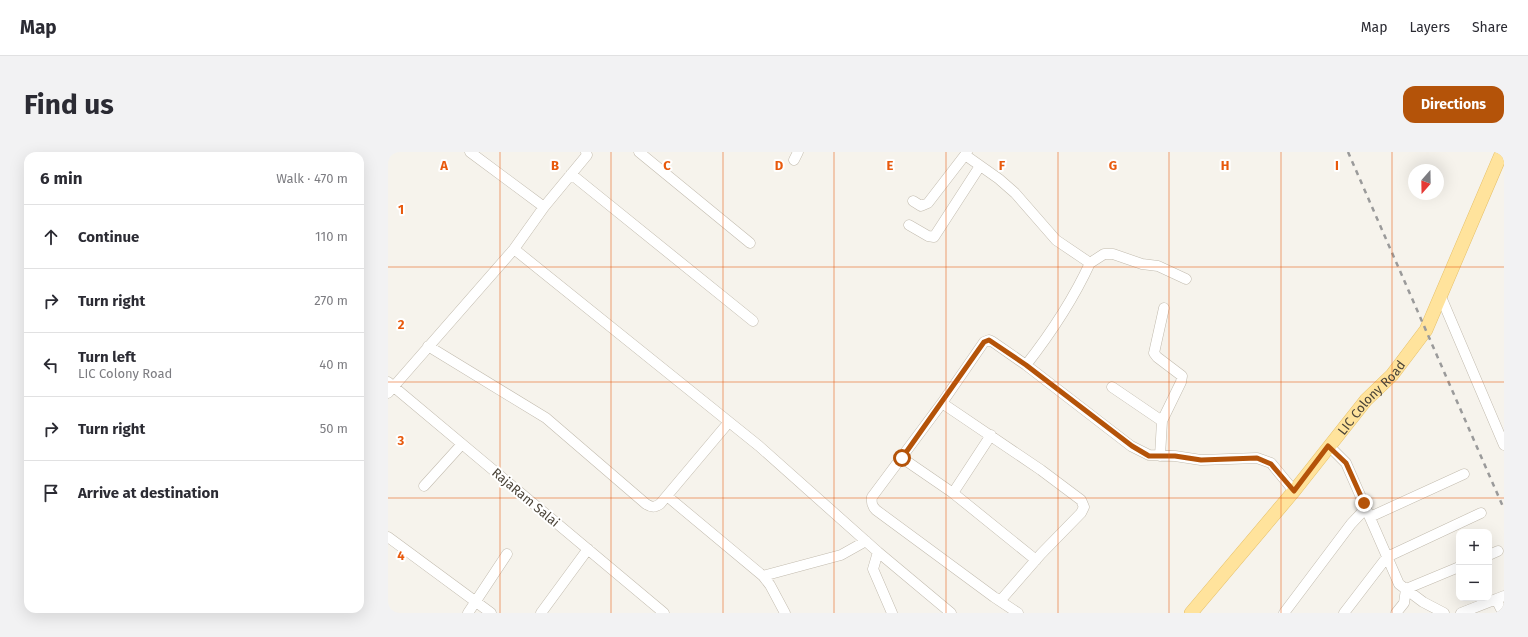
<!DOCTYPE html>
<html lang="en">
<head>
<meta charset="utf-8">
<style>
	body { margin:0; font-family:"Fira Sans",sans-serif; background:#f2f2f3; color:#2b2b33 }
	.controls { position:absolute; right:12px; bottom:12px; display:grid; overflow:hidden; border-radius:8px; box-shadow:0 4px 16px #0002 }
	.controls button { width:36px; height:36px; display:grid; place-items:center; padding:0; border:0; border-bottom:1px solid #e1e1e2; background:#fff; color:#2b2b33; font:20px sans-serif }
	.compass { position:absolute; left:1020px; top:12px; width:36px; height:36px; border-radius:50%; background:#fff; box-shadow:0 4px 16px #0002; rotate:200deg }
	.stop { position:absolute; width:12px; height:12px; margin:-9px; border:3px solid #b45309; border-radius:50%; background:#fff }
	.stop.end { background:#b45309; border-color:#fff; box-shadow:0 1px 4px #0008 }
	.list { margin:0; padding:0; list-style:none }
	h2 { display:flex; justify-content:space-between; align-items:center; height:52px; margin:0; padding:0 16px; font-size:17px }
	h2 small { font-size:13px; font-weight:400; color:#7c7c81 }
	.list li { display:grid; grid-template-columns:26px 1fr auto; gap:12px; align-items:center; box-sizing:border-box; height:64px; padding:0 16px; border-top:1px solid #e1e1e2 }
	.list b { display:block; font-size:15px; white-space:nowrap }
	.list p { margin:0; font-size:13px; white-space:nowrap; color:#7c7c81 }
	.list em { font-size:13px; font-style:normal; color:#7c7c81 }
	.icon { flex:none; width:22px; height:22px; fill:none; stroke:currentColor; stroke-width:2; stroke-linecap:round; stroke-linejoin:round }
	.map { position:relative; flex:none; width:1116px; height:461px; overflow:hidden; border-radius:12px }
	header { display:flex; align-items:center; gap:24px; box-sizing:border-box; height:56px; padding:0 20px; background:#fff; border-bottom:1px solid #e1e1e2 }
	header strong { font-size:19px }
	nav { display:flex; gap:22px; margin-inline-start:auto; font-size:14px }
	.intro { display:flex; align-items:center; justify-content:space-between; box-sizing:border-box; height:96px; padding:0 24px }
	h1 { margin:0; font-size:28px }
	.button { padding:10px 18px; border-radius:12px; background:#b45309; color:#fff; font-size:14px; font-weight:700 }
	main { display:flex; gap:24px; padding:0 24px }
	aside { flex:1; background:#fff; border-radius:12px; box-shadow:0 4px 16px #0002 }
	.map>svg:first-child { display:block }
</style>
</head>
<body>
<header>
<strong>Map</strong>
<nav><a>Map</a><a>Layers</a><a>Share</a></nav>
</header>
<div class="intro"><h1>Find us</h1><a class="button">Directions</a></div>
<main>
<aside>
<h2>6 min<small>Walk · 470 m</small></h2>
<ul class="list">
<li><svg class="icon" aria-label="ahead" viewBox="0 0 24 24"><path d="M12 20V5M6 11l6-6 6 6"/></svg><div><b>Continue</b></div><em>110 m</em></li>
<li><svg class="icon" aria-label="right" viewBox="0 0 24 24"><path d="M7 20v-9h11M14 6l5 5-5 5"/></svg><div><b>Turn right</b></div><em>270 m</em></li>
<li><svg class="icon" aria-label="left" viewBox="0 0 24 24"><path d="M17 20v-9H6M10 6l-5 5 5 5"/></svg><div><b>Turn left</b><p>LIC Colony Road</p></div><em>40 m</em></li>
<li><svg class="icon" aria-label="right" viewBox="0 0 24 24"><path d="M7 20v-9h11M14 6l5 5-5 5"/></svg><div><b>Turn right</b></div><em>50 m</em></li>
<li><svg class="icon" aria-label="arrive" viewBox="0 0 24 24"><path d="M6 21V4h12l-3 4 3 4H6"/></svg><div><b>Arrive at destination</b></div></li>
</ul>
</aside>
<div class="map">
<svg width="1116" height="461" viewBox="0 0 1116 461">
	<rect width="100%" height="100%" fill="#f6f3ec"/>
	<g fill="none" stroke-linecap="round" stroke-linejoin="round">
		<g stroke="#c2bbae" stroke-width="11">
			<path id="minor" d="M82,0l74,55
				M251,0l111,91
				M579,0l-2,3 34,24 16,14 41,47 34,23c-17,37 -39,70 -64,102l105,81 18,9 26,1 26,4 56,-2 14,5 23,28
				M406,8l4,-8
				M183,22l182,147
				M525,49l8,5 7,-3 37,-48
				M521,73l19,11 6,1 46,-71
				M126,97l245,197 119,106 73,61
				M702,111l14,-9h9l29,10 16,2 28,13
				M1053,145l63,148
				M40,194l118,72 100,86c5,3 8,4 14,0l69,-82
				M0,230l276,231
				M724,235l50,34
				M0,241l126,-144 30,-42 43,-52 -1,-3
				M554,251l99,67 40,30 3,7 -3,6 -40,41 -41,47
				M603,283l-38,58 83,67
				M941,294l17,17 53,121 24,18 21,11
				M772,304l2,-35 19,-39 1,-6 -25,-19 -3,-4 10,-45
				M514,306l51,35
				M36,334l38,-42
				M279,344l96,80 7,9 15,28
				M982,365l94,-43
				M0,385l103,76
				M490,400l-5,17 19,44
				M1101,403l9,-4
				M375,424l78,-21 25,-14
				M1108,447l7,14
				M80,461l39,-59
				M153,461l47,-64
				M630,461l-24,-16 -118,-87c-4,-4 -5,-7 -4,-13l70,-94 42,-61 5,-2 4,2 33,23
				M896,461l67,-89 15,-16
				M956,461l43,-56 94,-44
				M1008,461l8,-10 2,-14 53,-22
				M1073,461l43,-17"/>
		</g>
		<g stroke="#e6c16a" stroke-width="14">
			<g id="major">
				<path id="s1" d="M803,461l103,-122 72,-91 26,-25 34,-45 76,-178"/>
			</g>
		</g>
		<use href="#minor" stroke="#fff" stroke-width="10"/>
		<use href="#major" stroke="#ffe39c" stroke-width="13"/>
		<path stroke="#9a9a9a" stroke-width="2.5" stroke-dasharray="5 5" stroke-linecap="butt" d="M960,0l156,357"/>
	</g>
	<g fill="none" stroke-linecap="round" stroke-linejoin="round">
		<path stroke="#b45309" stroke-width="5" d="M514,306l82,-116 5,-2 37,25 106,81 17,10h26l26,4 56,-2 14,6 23,27 34,-45 18,17 18,40"/>
	</g>
	<path fill="none" stroke="#e8590c" stroke-width="1" stroke-opacity="0.55" d="M112,0v461M223,0v461M335,0v461M446,0v461M558,0v461M670,0v461M781,0v461M893,0v461M1004,0v461M0,115h1116M0,230h1116M0,346h1116"/>
	<g text-anchor="middle" stroke-width="4" stroke-linejoin="round" paint-order="stroke">
		<g font-size="13" fill="#4b4439" stroke="#fff">
			<text dy="5" stroke="none"><textPath href="#s1" startOffset="281">LIC Colony Road</textPath></text>
			<text transform="translate(138 345) rotate(40)" y="5">RajaRam Salai</text>
		</g>
	</g>
	<g font-size="13" text-anchor="middle" font-weight="bold" fill="#e8590c" stroke="#fff" stroke-width="4" stroke-linejoin="round" paint-order="stroke">
		<text x="56" y="18">A</text>
		<text x="167" y="18">B</text>
		<text x="279" y="18">C</text>
		<text x="391" y="18">D</text>
		<text x="502" y="18">E</text>
		<text x="614" y="18">F</text>
		<text x="725" y="18">G</text>
		<text x="837" y="18">H</text>
		<text x="949" y="18">I</text>
		<text x="13" y="62">1</text>
		<text x="13" y="177">2</text>
		<text x="13" y="293">3</text>
		<text x="13" y="408">4</text>
	</g>
</svg>
<div class="controls">
<button>+</button>
<button>−</button>
</div>
<svg class="compass" viewBox="-18 -18 36 36"><path d="M0-13l5 13h-10z" fill="#e53935"/><path d="M0 13l5-13h-10z" fill="#7c7c81"/></svg>
<div class="stop" style="left:514px;top:306px"></div>
<div class="stop end" style="left:976px;top:351px"></div>
</div>
</main>
</body>
</html>
